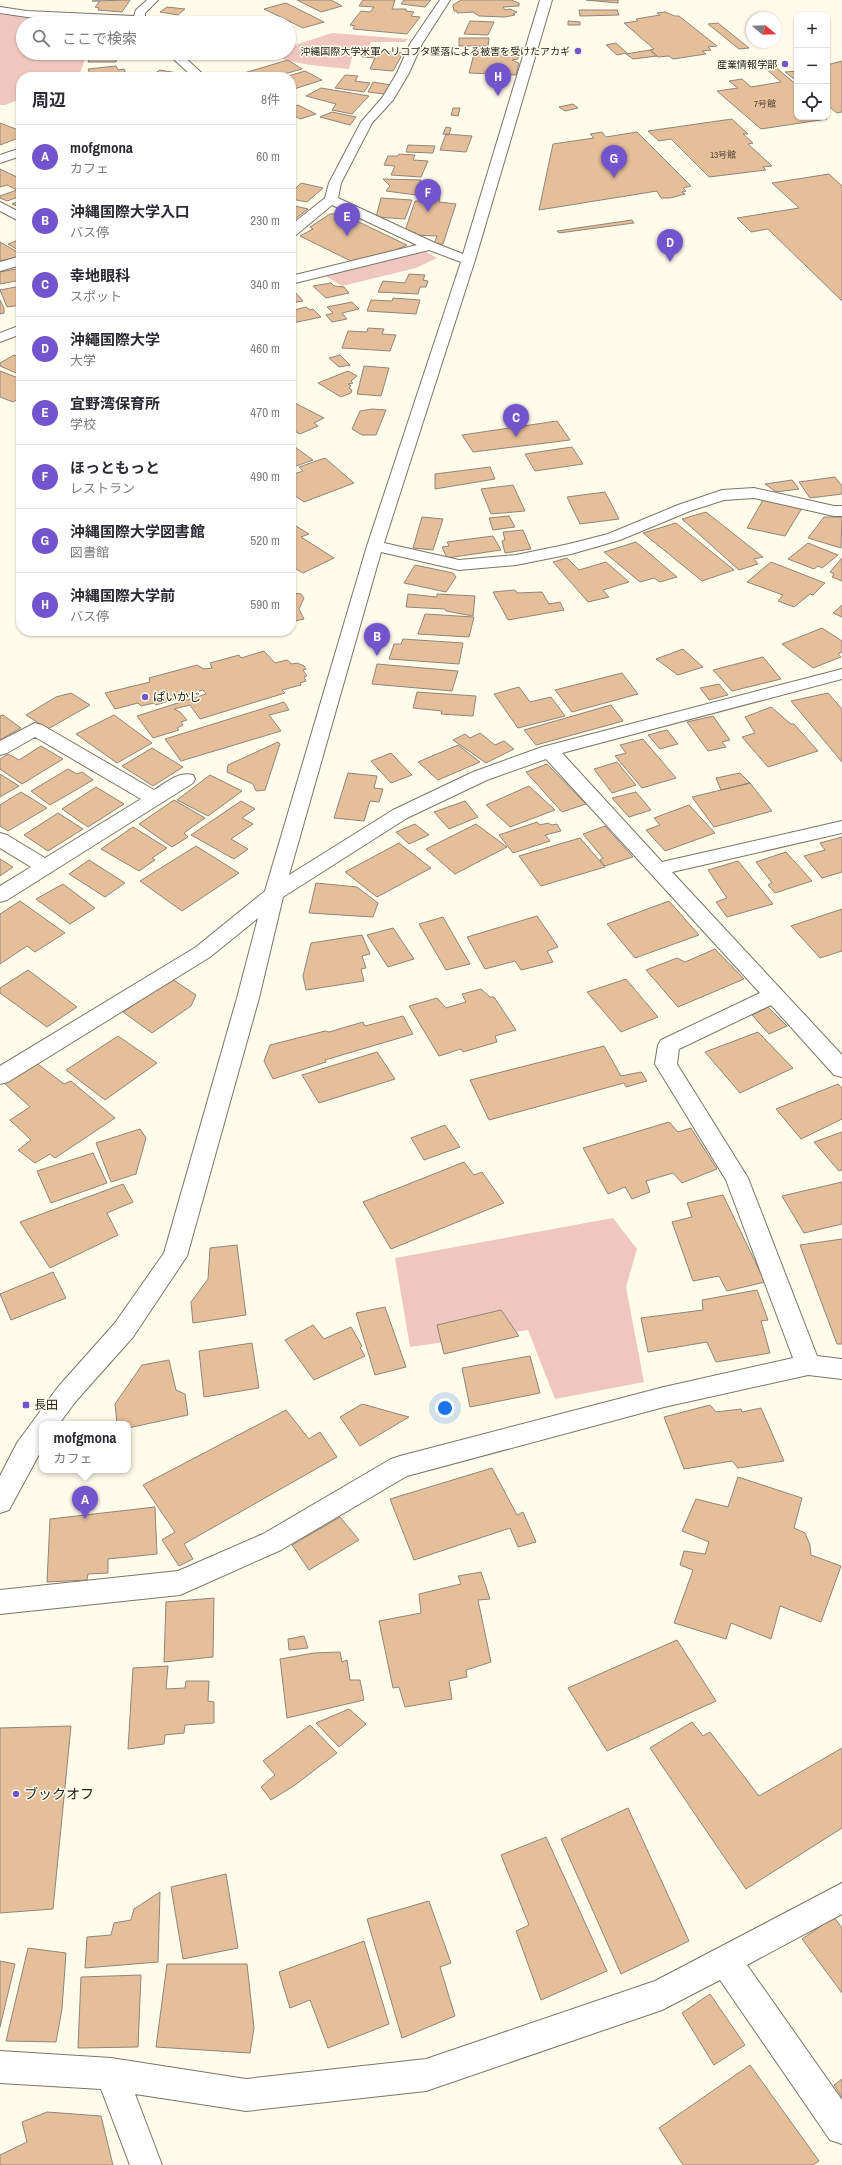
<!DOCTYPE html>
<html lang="ja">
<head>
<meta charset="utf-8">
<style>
	body { margin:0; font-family:"Archivo Narrow","Noto Sans JP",sans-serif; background:#f2f2f3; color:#2b2b33 }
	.controls { position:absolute; right:12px; top:12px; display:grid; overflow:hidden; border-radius:8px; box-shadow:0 1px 3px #0004 }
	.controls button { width:36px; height:36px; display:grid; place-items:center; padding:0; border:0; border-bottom:1px solid #e1e1e2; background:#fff; color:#2b2b33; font:20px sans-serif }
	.compass { position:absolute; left:746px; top:12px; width:36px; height:36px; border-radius:50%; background:#fff; box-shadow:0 1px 3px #0004; rotate:109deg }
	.you { position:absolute; left:445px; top:1408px; width:14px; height:14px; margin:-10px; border:3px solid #fff; border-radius:50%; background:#1a73e8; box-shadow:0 0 0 6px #1a73e833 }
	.badge { display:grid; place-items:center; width:26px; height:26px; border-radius:50%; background:#7254cd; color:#fff; font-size:13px; font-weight:700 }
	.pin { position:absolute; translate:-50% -33px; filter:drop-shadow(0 1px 2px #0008) }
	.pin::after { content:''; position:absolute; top:21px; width:14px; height:12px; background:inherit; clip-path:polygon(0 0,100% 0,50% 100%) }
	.popup { position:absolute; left:39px; top:1421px; width:92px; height:52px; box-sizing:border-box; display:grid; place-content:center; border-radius:8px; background:#fff; filter:drop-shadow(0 1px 3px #0005); font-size:13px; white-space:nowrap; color:#7c7c81 }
	.popup b { font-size:15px; color:#2b2b33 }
	.popup::after { content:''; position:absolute; left:50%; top:100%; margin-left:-8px; border:8px solid transparent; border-top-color:#fff }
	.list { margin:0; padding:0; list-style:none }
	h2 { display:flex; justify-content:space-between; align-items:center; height:52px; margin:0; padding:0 16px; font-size:17px }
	h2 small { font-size:13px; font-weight:400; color:#7c7c81 }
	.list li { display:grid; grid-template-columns:26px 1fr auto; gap:12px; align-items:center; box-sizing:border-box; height:64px; padding:0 16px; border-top:1px solid #e1e1e2 }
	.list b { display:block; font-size:15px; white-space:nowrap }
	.list p { margin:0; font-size:13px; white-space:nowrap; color:#7c7c81 }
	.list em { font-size:13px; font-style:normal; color:#7c7c81 }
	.icon { flex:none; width:22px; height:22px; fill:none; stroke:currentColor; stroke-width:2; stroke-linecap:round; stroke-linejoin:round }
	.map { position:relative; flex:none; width:842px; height:2165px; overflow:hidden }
	.search { position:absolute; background:#fff; box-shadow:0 1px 3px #0004; left:16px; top:16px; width:280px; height:44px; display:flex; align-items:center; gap:10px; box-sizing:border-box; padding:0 14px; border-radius:22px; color:#7c7c81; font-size:15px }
	.panel { position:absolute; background:#fff; box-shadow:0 1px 3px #0004; left:16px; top:72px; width:280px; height:564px; border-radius:16px }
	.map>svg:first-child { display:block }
</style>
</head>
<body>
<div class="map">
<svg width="842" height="2165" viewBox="0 0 842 2165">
	<rect width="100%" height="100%" fill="#fffcec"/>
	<path fill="#f0c7bf" d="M0,14l65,6 -2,3h-40v30h64l-8,23 -58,1v22l-16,6h-5z
		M332,33l76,6 -3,3h-34l-3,6 -14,2 -5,19c-28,-3 -56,-4 -82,-16h22v-6z
		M423,250l14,8 -21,10 -74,18 -18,-11z
		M613,1218l24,31 -11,38 18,95 -89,17 -27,-69 -118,17 -15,-89z"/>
	<path fill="#e5be9a" stroke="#91857a" d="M130,0l-8,12 -24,-2 1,-2 -4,-1 5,-6h-8z
		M297,0h34l11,6 -21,6z
		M363,0h32l-3,9h14v2l8,1 -3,4 9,1 -13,17 -54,-5 2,-3 -5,-1 11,-14 9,1 4,-5 -15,-1z
		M404,0h27l-6,7 -24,-3z
		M461,0h50l8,3v3l-16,1 2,3 5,-1 7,3 -4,2 2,1 -10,2 -26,-1 -6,-4 -16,1v-2h-3l-1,-6z
		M586,0h32v3z
		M286,3l38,19 -21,6 -39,-19z
		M167,7l18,2 -7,6 -18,-3z
		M579,10h38l2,5 -39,1z
		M665,12l10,4h4l38,30 -9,1 3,3 -9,1 4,3 -33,5 -4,-3 -11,1 -8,-7 4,-1 -30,-26 14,-2 -2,-2 24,-4 -3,-2z
		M470,21l24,1 -6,13 -24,-1z
		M568,21l12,1v3h-12z
		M718,23l31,25 -10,1 -31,-25z
		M459,38h30l-1,8h-29z
		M616,43l11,10 -10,2 -11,-10z
		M515,48l5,1 -2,10 -6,1 7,3 -3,12 -47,-2 6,-23z
		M366,50l37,3 -10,18 -23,-2 5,-11 -13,-1z
		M650,50l7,6 -24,3 -7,-5z
		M91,53h27l-2,9h-28z
		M288,60l14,9 -28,8 -40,-1z
		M842,61v51l-5,1 -10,-8v-40z
		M116,66l2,4 6,-1 2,5 -6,1 1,2h-30l-3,-8z
		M774,66l23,19v32h27l3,2 -66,10 -44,-38 21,-3 -9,-7 13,-2 9,8 30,-5 -17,-15z
		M160,70l23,4 12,3h-46z
		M305,71l17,9 -31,10v-13h-6z
		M797,71v10l-12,-9z
		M345,75l13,1 -3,5 15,2 -6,9 -29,-4z
		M373,82l18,3 -7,9 -16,-2z
		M321,88l48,8 -17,18 -20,-4 4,-6 -30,-8z
		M573,104l5,4 -13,3 -6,-4z
		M298,105l18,9 -16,5 -9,-5v-6z
		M453,108h7l-2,8 -7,-1z
		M332,112l24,5 -6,8 -30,-8z
		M732,119l16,15h-5l10,9 -5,1 24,22 -9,1 3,3 -57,7 -38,-38 -12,2 -11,-10z
		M0,123l21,8v6l-21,8z
		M446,127l5,1 -2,7 -6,-1z
		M602,132l4,5 31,-5 54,54 -8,2 3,3 -4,1 3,2 -15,4h-9l-4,-7 -118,19 14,-66 41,-6 -4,-4z
		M446,134l26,2 -6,16 -26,-2z
		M408,145l27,1 -2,7 -27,-1z
		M399,154l16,1 -2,5 15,1 -7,16 -30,-2 4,-9 -11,-1 4,-9h10z
		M0,169l21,10v17l-14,5 -7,-3v-2l17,-6 -10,-5 -7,2z
		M829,174l13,12v115l-74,-72 -17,3 -14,-14 62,-10 -27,-25z
		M383,179l38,1 -5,15 -30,-4 4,-5z
		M301,183l22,5 -16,14 -16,-3v-6z
		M426,197l14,1 -1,4 17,2 -13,40h-9l3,-8 -22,-1 1,-2 -11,-2 10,-30h9z
		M381,198l31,2 -7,19 -29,-2z
		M21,200v8l-9,-4z
		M291,205l17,4 -17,13z
		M330,214h12l65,31 -20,9 -34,8 -53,-26 13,-7 -3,-2z
		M632,220l2,3 -75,10 -2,-2z
		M21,239v13l-13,-8z
		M0,242l21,12v2l-21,5z
		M21,268v12l-21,4v-12z
		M409,274l16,1 -2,5 5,1 -2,6h-6l-2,7 -40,-2 5,-11 22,2z
		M331,283l3,3 10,1 5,6 -23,5 -13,-12z
		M21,286v19l-14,2 -7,-17z
		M291,290h2l10,11 -12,2z
		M393,298l27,2 -4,14 -49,-3 4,-11 21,1z
		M0,300l4,8v5l-4,1z
		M352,302l7,7 -17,4 5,6 -15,3 -6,-7 7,-2 -6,-6z
		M306,307l4,3 3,-1 8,8 -28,6 -2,-1v-11z
		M368,328l16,1 -2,5 14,1 -6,16 -48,-3 6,-17 19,1z
		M14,355l7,3v17l-21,-9v-3z
		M340,355l10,10 -11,2 -10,-9z
		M364,366l25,2 -8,28 -24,-2z
		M0,371l21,8v18l-8,5 -13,-5z
		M348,371l9,5 -6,5 2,2 -5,1 3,2 -2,2 3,2 -1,3 -10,4 -23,-14z
		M291,401l33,17 -10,5 4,3 -18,8 -9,-5z
		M372,409l14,1 -10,25h-14l-10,-6 8,-18z
		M557,421l13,19 -97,12 -11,-17z
		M295,447l18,13 -17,6 -5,-4v-13z
		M572,447l11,17 -48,7 -10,-17z
		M325,458l29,25 -50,19 -13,-9v-18l12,-4 -4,-4z
		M490,467l5,12 -60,10v-15z
		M835,477l7,9v8l-32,4 -11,-16z
		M792,480l7,9 -23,3 -11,-8z
		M513,485l12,26 -34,3 -10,-25z
		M605,492l14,27 -39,5 -13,-27z
		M763,500l39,8 -17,28 -38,-8z
		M706,512l57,45 -9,2 4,5 -19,6 -57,-51z
		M509,516l6,11 -22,3 -4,-12z
		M422,517l21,2 -10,31 -20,-2z
		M824,517h18l-1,31 -33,-10z
		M291,523l18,11 -8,3 33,21 -31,15 -12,-7z
		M676,523l58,47 -32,11 -59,-48z
		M523,530l8,19 -26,4 -3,-12 3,-1 -2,-8z
		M493,536l8,14 -54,8 -5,-11 7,-1 -2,-4z
		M636,542l41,35 -17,5 -6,-4 -14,4 -36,-30z
		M808,543l30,12 -16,13 -4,-2 -4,3 -26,-10z
		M567,558l12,12 27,-8 23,20 -26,8 6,7 -21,5 -35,-40z
		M842,558v23l-10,-4 2,-3 -4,-2z
		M771,562l54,21 -12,12 -3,-1 -16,13 -16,-6 5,-6 -36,-13z
		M415,565l38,8 3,4 -10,15 -42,-9z
		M515,590l2,3 25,-1 7,12 11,-2 4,8 -56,10 -15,-28z
		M291,593l10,1 3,4 -5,11 5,10 -13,3z
		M408,594l29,3v-3l38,2 -2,20 -27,-5 -1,-2 -39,-2z
		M842,605v12l-9,-4z
		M425,614l49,3 -5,20 -51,-3z
		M822,628l20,13v11l-4,2 3,3 -28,11 -31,-24z
		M403,639l60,4 -4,21 -70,-5 5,-15h7z
		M683,649l20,18 -25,8 -22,-16z
		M264,651l11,12 12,-3 5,4 5,-1 7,3 2,3 -3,1 4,6 -3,1 2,4 -6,2 1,2 -19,5 3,3 -85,26 -10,-14 -16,4 6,3 7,8 -6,2 2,3 -6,3 2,2 -26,8 -16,-22 69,-22 -3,-4 -47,15 -2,-2 -13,3 -3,-3 -23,6 -10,-16 45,-11 -1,-4 48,-13 7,4 8,-1 -2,-5 29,-8 2,3z
		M763,657l18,22 -49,12 -19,-21z
		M377,664l81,7 -6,20 -80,-7z
		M622,673l16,21 -66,18 -17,-22z
		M719,684l9,11 -19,5 -9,-12z
		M519,687l11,15 21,-5 14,19 -47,12 -24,-34z
		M417,692l59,4 -3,20 -32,-2 1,-3 -29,-3z
		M71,693l19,12 -42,24 -22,-14 30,-18z
		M828,693l14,16v53l-51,-61z
		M284,702l5,8 -20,5 12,16 -100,30 -16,-22z
		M611,705l12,16 -87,24 -12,-15z
		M771,707l20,17h3l24,27 -50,16 -26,-30 13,-4 -10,-16z
		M3,715l18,13 -21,12v-24z
		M114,715l38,28 -35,20 -41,-29z
		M713,716l17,24 -8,2 4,5 -18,4 -21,-29z
		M667,730l11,14 -18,5 -12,-14z
		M480,733l15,12 9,-4 10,8 -28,14 -33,-23 12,-6 5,4z
		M643,739l33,39 -34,10 -27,-32 11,-3 -6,-8z
		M278,742l2,2 -15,46 -9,1 -3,-7 -26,-12 1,-7z
		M458,745l22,17 -42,18 -20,-18z
		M41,746l22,13 -41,25 -22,-15v-10l8,-5 11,6z
		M152,748l31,19 -30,19 -31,-20z
		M391,753l21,22 -21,8 -20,-22z
		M617,762l19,23 -24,8 -18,-24z
		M547,764l39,40 -24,8 -36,-40z
		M68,769l9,5 5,-2 11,8 -43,25 -19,-14z
		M348,773l29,3 -3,12 9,1 -4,13 -9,-1 -6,20 -30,-3z
		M740,773l10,10 -29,7 -5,-12z
		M0,774l19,12 -19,11z
		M210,775l32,16 -34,25 -31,-16z
		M750,783l22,28 -58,16 -22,-30z
		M529,786l26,24 -45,17 -24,-22z
		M96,787l28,17 -36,23 -26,-18z
		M21,792l26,16 -39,23 -8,-5v-21z
		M636,792l15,18 -22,7 -17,-19z
		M174,800l31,18 -21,15 4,4 -16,10 -33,-23z
		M241,801l14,8 -13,9 11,6 -22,15 17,10 -14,10 -43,-24z
		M465,801l13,16 -29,12 -15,-17z
		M689,805l26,28 -50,18 -19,-21 14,-5 -6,-7z
		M58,813l25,16 -35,22 -24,-16z
		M537,822l3,3 8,-2 4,2 5,-1 4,7 -16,4 5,6 -37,12 -14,-18z
		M415,824l14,11 -20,9 -13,-12z
		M476,824l31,23 -52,27 -29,-25z
		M605,826l28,31 -28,9 -5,-6 3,-2 -20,-24z
		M133,827l34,21 -15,10 3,2 -16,11 -38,-22z
		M842,837v35l-20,6 -18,-22 21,-6 -5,-7z
		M580,838l25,29 -64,19 -22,-30z
		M399,843l32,25 -54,29 -32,-25z
		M196,846l43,27 -57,38 -42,-30z
		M786,852l26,29 -37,12 -7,-8 4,-2 -16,-21z
		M0,859l13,8 -13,9z
		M89,860l36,23 -20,14 -36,-23z
		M738,861l35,43 -46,13 -11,-15 11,-4 -19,-28z
		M316,883l41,4 21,16 -5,14 -64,-4z
		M63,884l32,24 -25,16 -34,-25z
		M20,901l45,32 -30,19 -8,-6 -27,18v-50z
		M669,901l30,34 -64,23 -28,-34z
		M842,909v42l-22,7 -29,-32z
		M537,916l21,31 -11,4 6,11 -32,8 -6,-9 -30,8 -18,-32z
		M443,917l27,47 -24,6 -27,-46z
		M393,928l21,31 -26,8 -21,-32z
		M362,935l8,19 -8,2 4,12 -5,1 3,12 -58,9 -3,-14 8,-33z
		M715,949l29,30 -66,28 -32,-37 31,-12 8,4z
		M28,970l49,37 -30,20 -47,-34v-5z
		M172,979l24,16 -5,11 -39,27 -29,-21z
		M626,979l32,38 -37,15 -34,-40z
		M481,989l9,8h4l22,33 -21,6 2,6 -34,10 -2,-3 -22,7 -30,-50 28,-8 9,10 20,-6 -4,-8z
		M768,1007l19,19 -18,8 -17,-19z
		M403,1016l10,18 -88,26 1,2 -53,17 -9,-18 6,-16 55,-14 4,1 34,-10 2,4z
		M758,1032l35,36 -53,25 -35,-41z
		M118,1036l39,27 -52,37 -39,-30z
		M604,1046l17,30 20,-4 6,9 -21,6 -2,-4 -135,37 -19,-40z
		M377,1052l18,27 -76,24 -17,-28z
		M35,1062l29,22 7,-3 44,37 -60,40 -5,-4 -15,9 -17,-13 13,-10 -21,-20 20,-13 -26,-24z
		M838,1084l4,4v31l-41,20 -25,-30z
		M669,1122l9,10 13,-4 26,41 -35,14 -9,-10 -27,8 4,11 -18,7 -7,-12 -17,7 -25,-46z
		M445,1125l15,22 -36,13 -13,-22z
		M140,1129l6,9 -10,36 -25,8 -15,-39z
		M842,1132v38l-3,1 -25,-29z
		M93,1153l14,30 -56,20 -14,-32z
		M464,1162l10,13 8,-3 22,31 -113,46 -28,-47z
		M842,1182v42l-38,9 -22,-37z
		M123,1184l10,18 -26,11 11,22 -68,33 -30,-46z
		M723,1195l42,87 -38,9 -8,-15 -26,5 -21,-59 20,-5 -5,-14z
		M842,1239v105h-5l-37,-99z
		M237,1245l9,70 -53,8 -2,-21 17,-23 2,-31z
		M53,1272l13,26 -55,22 -11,-26z
		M757,1290l11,30 -7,1 9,32 -54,9 -9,-20 -59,10 -7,-34 62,-8 -1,-10z
		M385,1307l21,60 -31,8 -19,-62z
		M501,1310l18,26 -75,18 -7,-29z
		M313,1325l11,14 27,-12 11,19 -2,2 5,8 -51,24 -29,-40z
		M252,1343l7,45 -55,9 -5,-46z
		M530,1356l10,37 -70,14 -8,-39z
		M169,1360l7,30 9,4 3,21 -60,13v-4h-11l-2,-20 27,-39z
		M362,1404l47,13 -49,29 -20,-29z
		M710,1405l6,7 25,-3 1,3 19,-4 23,53 -46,7 -6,-7 -48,8 -20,-52z
		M286,1410l23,29 11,-7 17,25 -153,87 9,15 -14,7 -17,-26 13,-8 -32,-47z
		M492,1468l25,47 6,-3 13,30 -18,5 -8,-19 -96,32 -24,-61z
		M738,1477l64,21 -8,30 11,5 5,12 1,10 30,11 -20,56 -41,-16 -9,33 -40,-16 -5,16 -52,-16 19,-53 -13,-5 4,-14 21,3 4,-12 -27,-11 14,-32 32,8z
		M155,1507l2,47 -49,5v14l-20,1 -1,6 -40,2 3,-63z
		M340,1517l19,23 -50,30 -17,-25z
		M481,1572l9,27 -12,1 13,62 -25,8 1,7 -18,4 3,18 -47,8 -6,-20 -6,1 -14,-67 42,-8 -2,-19 42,-10 -3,-8z
		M214,1598l-1,59 -49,5 2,-60z
		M304,1636l4,12 -19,2 -1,-11z
		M677,1640l39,61 -109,50 -39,-63z
		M340,1652l2,10 5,-2 3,20h10l4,20 -77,18 -7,-59 34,-6z
		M168,1666l-2,23 19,-1 1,-7h23l-1,20 6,1v21l-29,2 -1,8 -19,2 -1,9 -36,5 5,-81z
		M349,1709l17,15 -27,23 -23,-24z
		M692,1722l11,14 7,-4 49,64 83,-48v80l-96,61 -96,-141z
		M310,1725l27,28 -42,32 -24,15 -10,-13 14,-12 -12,-14z
		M71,1726l-18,183 -53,4v-185z
		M628,1808l61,133 -68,33 -60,-135z
		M546,1837l61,134 -66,29 -25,-69 13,-6 -28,-70z
		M226,1874l12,74 -55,11 -12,-72z
		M160,1892l-2,70 -73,6 2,-31 24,-2 3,-12 17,-3 3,-11z
		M429,1901l22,62 -11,4 15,49 -53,22 -35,-119z
		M834,1917l8,11v65l-40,-54z
		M364,1941l25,83 -61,24 -18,-48 -20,8 -11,-36z
		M28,1948l38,5 -4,56 -6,33 -50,-1z
		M0,1961l15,3 -15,63z
		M167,1964h80l7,64 -4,25 -94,-6z
		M141,1975l-3,72 -60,1 3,-71z
		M710,1994l35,51 -31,20 -32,-52z
		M750,2065l69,96 -6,4h-130l-24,-37z
		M842,2079v18l-8,-12z
		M47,2112l54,4 12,49h-113v-10l27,-13 -5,-20z"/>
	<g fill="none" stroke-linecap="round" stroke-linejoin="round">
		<g stroke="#797668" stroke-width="2">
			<path id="minor" d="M147,0h11l-13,13v6l3,4 -121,-6 -27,-4v-6l27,4 107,5 2,-6z
				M440,0h10l-28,44 -13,29 -16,27 -21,23 -31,60 -3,15 97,45 28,11 77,-254h12l-77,260 -91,283 75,17 57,-5 53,-11 39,-10 70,-29 44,-15 32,-2 80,18h8v10h-8l-80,-18 -30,2 -34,11 -70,29 -49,14 -55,11 -57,5 -78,-18 -92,323 104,-65 80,-38 69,-25 300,-78v10l-280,74 100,109 180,-41v12l-170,39 170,183v22l-8,-2 -63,-70 -92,44 -2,15 71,114 69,178 25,3v20l-34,-4 -144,32 -257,69 -126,74 -101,45 -180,19v-24l178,-19 85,-37 128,-75 9,-3 264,-69 129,-29 -67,-178 -71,-116 3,-19 3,-5 99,-47 -214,-234 -59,21 -80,38 -124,79 -24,101 -72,258 -54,81 -57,64 -17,23h-17v25l-33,61 -9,3v-37l17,-33 41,-56 57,-64 49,-70 73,-255 21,-80 -48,39 -202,125 -8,2v-18l196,-119 69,-56 102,-345 94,-284 -32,-12 -138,34v-8l126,-31 -85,-40 -36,30 -5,1v-11l34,-27 4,-15 32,-61 21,-24 15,-25 13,-29z
				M167,53h13l26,24h-13z
				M21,148v8l-21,7v-8z
				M0,202l21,11v9l-21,-11z
				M21,256v9l-21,6v-9z
				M21,325v9l-21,8v-9z
				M35,723l7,2 112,65c12,-7 24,-19 39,-15l2,4 -2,4 -186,117 -7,2v-16l31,-19 -31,-19v-15l7,2 38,23 96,-59 -106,-62 -28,16 -7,2v-14z
				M842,1883v31l-95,51 95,135v44l-12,-4 -110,-160 -58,30 -236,81 -180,20 -111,-17 27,71h-32l-29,-76 -101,-6v-32l111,7 135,21 180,-20 229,-78z"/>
		</g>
		<use href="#minor" fill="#fff" fill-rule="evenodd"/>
	</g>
	<g fill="#7254cd" stroke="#fffcec" stroke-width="1.5">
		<circle cx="578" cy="51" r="4"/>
		<circle cx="785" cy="64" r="4"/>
		<circle cx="145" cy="697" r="4"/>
		<rect x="22" y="1401" width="8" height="8" rx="2"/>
		<circle cx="16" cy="1794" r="4"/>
	</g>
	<g text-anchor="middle" stroke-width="3" stroke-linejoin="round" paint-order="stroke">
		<g font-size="9" fill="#504638">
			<text x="765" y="107">7号館</text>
			<text x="723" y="158">13号館</text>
		</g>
		<g font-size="10" fill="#1f1e18" stroke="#fffcec" text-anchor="end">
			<text x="570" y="55">沖縄国際大学米軍ヘリコプタ墜落による被害を受けたアカギ</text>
			<text x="777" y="68">産業情報学部</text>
		</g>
		<g font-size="12" fill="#1f1e18" stroke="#fffcec" text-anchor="start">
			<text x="153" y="701">ぱいかじ</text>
			<text x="34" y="1409">長田</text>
		</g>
		<g font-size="14" fill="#1f1e18" stroke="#fffcec" text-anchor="start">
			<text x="24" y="1799">ブックオフ</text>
		</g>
	</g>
</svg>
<div class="controls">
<button>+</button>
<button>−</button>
<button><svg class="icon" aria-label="locate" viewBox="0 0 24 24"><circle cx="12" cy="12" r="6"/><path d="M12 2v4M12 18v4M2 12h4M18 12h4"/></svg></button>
</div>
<svg class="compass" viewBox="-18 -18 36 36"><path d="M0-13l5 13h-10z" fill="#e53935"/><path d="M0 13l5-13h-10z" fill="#7c7c81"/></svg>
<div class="you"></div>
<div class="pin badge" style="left:85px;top:1519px">A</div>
<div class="popup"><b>mofgmona</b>カフェ</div>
<div class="pin badge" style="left:377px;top:656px">B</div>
<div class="pin badge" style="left:516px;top:437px">C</div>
<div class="pin badge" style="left:670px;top:262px">D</div>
<div class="pin badge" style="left:347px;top:236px">E</div>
<div class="pin badge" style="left:428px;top:212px">F</div>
<div class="pin badge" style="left:614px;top:178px">G</div>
<div class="pin badge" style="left:498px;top:96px">H</div>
<div class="search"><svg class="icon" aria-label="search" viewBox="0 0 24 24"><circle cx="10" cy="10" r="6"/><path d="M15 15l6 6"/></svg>ここで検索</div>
<section class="panel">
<h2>周辺<small>8件</small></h2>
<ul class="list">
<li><span class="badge">A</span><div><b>mofgmona</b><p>カフェ</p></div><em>60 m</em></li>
<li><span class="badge">B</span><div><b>沖縄国際大学入口</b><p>バス停</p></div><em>230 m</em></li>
<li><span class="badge">C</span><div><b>幸地眼科</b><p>スポット</p></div><em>340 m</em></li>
<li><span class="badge">D</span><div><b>沖繩国際大学</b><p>大学</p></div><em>460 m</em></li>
<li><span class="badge">E</span><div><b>宜野湾保育所</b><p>学校</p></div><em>470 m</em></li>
<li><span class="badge">F</span><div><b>ほっともっと</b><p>レストラン</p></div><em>490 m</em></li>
<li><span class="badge">G</span><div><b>沖縄国際大学図書館</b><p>図書館</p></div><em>520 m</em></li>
<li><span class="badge">H</span><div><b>沖縄国際大学前</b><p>バス停</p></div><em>590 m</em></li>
</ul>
</section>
</div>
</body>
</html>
